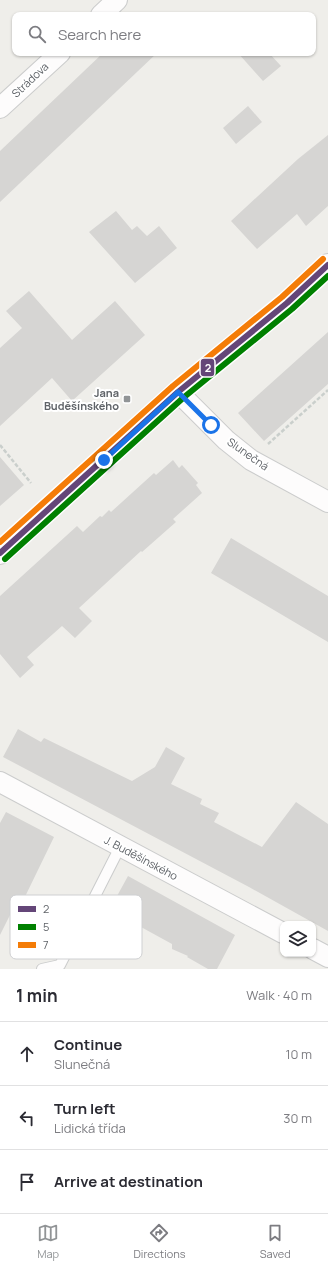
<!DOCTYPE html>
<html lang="en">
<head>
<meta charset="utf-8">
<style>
	body { margin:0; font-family:Manrope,sans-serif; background:#f7f7f7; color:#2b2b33 }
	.controls { position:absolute; right:12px; bottom:12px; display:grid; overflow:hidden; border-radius:8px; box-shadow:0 1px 3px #0004 }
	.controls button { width:36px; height:36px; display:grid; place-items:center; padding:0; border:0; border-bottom:1px solid #e1e1e2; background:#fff; color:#2b2b33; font:20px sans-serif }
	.stop { position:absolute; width:12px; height:12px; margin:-9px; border:3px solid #1a73e8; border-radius:50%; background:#fff }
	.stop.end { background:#1a73e8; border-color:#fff; box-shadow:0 1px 4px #0008 }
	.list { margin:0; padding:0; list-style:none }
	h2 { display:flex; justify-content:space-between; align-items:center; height:52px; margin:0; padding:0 16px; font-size:17px }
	h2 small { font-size:13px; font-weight:400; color:#7c7c81 }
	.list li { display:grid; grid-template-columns:26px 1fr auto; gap:12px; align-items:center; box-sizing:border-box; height:64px; padding:0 16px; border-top:1px solid #e1e1e2 }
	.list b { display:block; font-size:15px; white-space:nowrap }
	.list p { margin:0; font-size:13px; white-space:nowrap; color:#7c7c81 }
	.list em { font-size:13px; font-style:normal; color:#7c7c81 }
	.icon { flex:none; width:22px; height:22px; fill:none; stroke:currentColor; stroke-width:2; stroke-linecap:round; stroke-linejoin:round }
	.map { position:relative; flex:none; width:328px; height:969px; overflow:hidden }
	.search { position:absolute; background:#fff; box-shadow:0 1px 3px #0004; left:12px; right:12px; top:12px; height:44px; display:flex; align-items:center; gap:10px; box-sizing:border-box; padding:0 14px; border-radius:8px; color:#7c7c81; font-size:15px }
	.sheet { height:244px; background:#fff }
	nav { display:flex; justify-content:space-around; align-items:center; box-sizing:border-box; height:56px; border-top:1px solid #e1e1e2; background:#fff; font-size:11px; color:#7c7c81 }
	nav a { display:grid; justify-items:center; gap:2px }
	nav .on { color:#919496 }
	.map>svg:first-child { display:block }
</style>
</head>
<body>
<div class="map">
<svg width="328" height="969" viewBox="0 0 328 969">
	<rect width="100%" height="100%" fill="#efeeea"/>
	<path fill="#d6d5d3" d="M103,53h54l-157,149v-51z
		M238,53h31l12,13 -18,15z
		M248,106l14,16 -26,22 -13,-16z
		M328,135v71l-22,20 -9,-12 -40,35 -26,-28 67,-62z
		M116,211l16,19 5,-4 10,10 12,-10 18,22 -42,35 -46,-51z
		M29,291l43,49 43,-39 30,34 -73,66 -20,-23 -52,48v-78l22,-20 -16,-17z
		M328,332v52l-64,57 -26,-28z
		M0,457l24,28 -24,21z
		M173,460l6,8 3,-3 16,18 -2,2 6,8 -29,26 3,3 -34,30 -1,-1 -62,57 13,13 -17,17 -13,-12 -35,31 7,8 -14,13 -20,-24v-58l77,-70 6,6 17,-16 2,1 7,-7 2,2 43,-39 2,2z
		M231,538l97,58v46l-117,-69z
		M18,729l23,13 3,-4 88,43 23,-14 11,-20 19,11 -14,26 31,15 -2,5 19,9 -5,9 48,25 34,-45 32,22v107l-79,-44 -246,-130z
		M6,812l48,25 -34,70 -5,-2 -15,30v-112z
		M128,876l107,59 -18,34h-9l-21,-12 1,-1 -16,-7v-5l-42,-23 -16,27 -20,-10z"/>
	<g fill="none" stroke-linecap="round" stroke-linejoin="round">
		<g stroke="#cbcccc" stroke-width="12">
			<path id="lane" d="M42,969l18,-4 60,-118"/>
		</g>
		<g stroke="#cbcccc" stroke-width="22">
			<path id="street" d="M101,15l16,-15
				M0,108l60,-55
				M178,392l48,48 25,20 77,42
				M0,782l283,151
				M313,949l15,8"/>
		</g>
		<g stroke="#cacacb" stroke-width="24">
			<path id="secondary" d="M0,553l178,-161 109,-89 41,-38"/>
		</g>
		<path stroke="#cacfcc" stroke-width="2.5" stroke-dasharray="4 2" stroke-linecap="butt" d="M268,444l60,-54
			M0,445l31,38"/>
		<use href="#lane" stroke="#fdfcfc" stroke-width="10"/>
		<use href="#street" stroke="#fdfcfc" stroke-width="20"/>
		<use href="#secondary" stroke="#fdfcfc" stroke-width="22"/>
		<g stroke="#fff" stroke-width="9">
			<path id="bus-1" d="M0,553l178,-161 109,-89 41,-38"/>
		</g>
		<g stroke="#fff" stroke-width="9">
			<path id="bus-2" d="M5,559l178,-161 109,-89 36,-33"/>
		</g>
		<g stroke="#fff" stroke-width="9">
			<path id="bus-3" d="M0,542l173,-156 109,-89 41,-38"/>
		</g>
		<use href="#bus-1" stroke="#644678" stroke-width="6"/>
		<use href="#bus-2" stroke="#008000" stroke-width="6"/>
		<use href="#bus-3" stroke="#f47c07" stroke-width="6"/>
	</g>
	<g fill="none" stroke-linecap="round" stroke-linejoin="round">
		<path stroke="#1a73e8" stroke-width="5" d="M104,460l74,-68 33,33"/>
	</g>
	<rect fill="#919496" stroke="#fff" stroke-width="1.5" x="123" y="395" width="8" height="8" rx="2"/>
	<g text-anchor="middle" stroke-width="4" stroke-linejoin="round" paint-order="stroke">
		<g font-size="11" fill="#5f6368" stroke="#fff">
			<text transform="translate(30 80) rotate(-43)" y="4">Strádova</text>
			<text transform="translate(248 454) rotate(35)" y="4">Slunečná</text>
			<text transform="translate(141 858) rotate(28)" y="4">J. Buděšínského</text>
		</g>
		<g font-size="11" font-weight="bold" fill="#5f6368" stroke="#fff" text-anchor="end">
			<text x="119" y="397">Jana<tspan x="119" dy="13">Buděšínského</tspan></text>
		</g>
	</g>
	<rect x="10" y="895" width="132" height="64" rx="6" fill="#fff" stroke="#cfd0d2" stroke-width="1"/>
	<rect x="18" y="906" width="18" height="6" fill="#644678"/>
	<rect x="18" y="924" width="18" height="6" fill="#008000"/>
	<rect x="18" y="942" width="18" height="6" fill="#f47c07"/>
	<g font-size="11" fill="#5f6368">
		<text x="43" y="913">2</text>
		<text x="43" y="931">5</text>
		<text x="43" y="949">7</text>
	</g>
	<rect stroke="#fff" stroke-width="1.5" x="200" y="358" width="15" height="19" rx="4" fill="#644678"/>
	<g font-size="11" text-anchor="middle" font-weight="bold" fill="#fff">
		<text x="208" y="372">2</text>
	</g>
</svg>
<div class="controls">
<button><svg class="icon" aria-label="layers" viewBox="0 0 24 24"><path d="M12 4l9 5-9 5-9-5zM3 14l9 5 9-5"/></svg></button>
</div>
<div class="stop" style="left:211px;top:425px"></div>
<div class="stop end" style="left:104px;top:460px"></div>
<div class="search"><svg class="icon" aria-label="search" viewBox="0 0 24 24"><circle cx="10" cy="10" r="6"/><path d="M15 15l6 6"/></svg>Search here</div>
</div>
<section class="sheet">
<h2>1 min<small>Walk · 40 m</small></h2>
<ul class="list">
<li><svg class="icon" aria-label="ahead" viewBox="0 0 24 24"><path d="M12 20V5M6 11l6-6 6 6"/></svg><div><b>Continue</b><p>Slunečná</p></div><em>10 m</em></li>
<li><svg class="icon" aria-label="left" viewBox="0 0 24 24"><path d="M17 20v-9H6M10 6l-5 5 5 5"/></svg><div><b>Turn left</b><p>Lidická třída</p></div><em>30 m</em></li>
<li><svg class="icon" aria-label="arrive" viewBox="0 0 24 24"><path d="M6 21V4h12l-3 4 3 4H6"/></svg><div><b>Arrive at destination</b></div></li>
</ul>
</section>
<nav>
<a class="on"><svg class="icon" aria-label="map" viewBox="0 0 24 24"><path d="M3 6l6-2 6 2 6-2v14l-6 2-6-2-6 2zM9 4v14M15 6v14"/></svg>Map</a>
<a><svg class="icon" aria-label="directions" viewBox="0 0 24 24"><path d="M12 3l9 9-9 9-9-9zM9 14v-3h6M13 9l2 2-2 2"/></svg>Directions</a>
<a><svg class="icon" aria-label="saved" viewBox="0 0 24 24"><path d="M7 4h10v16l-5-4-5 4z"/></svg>Saved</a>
</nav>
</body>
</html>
